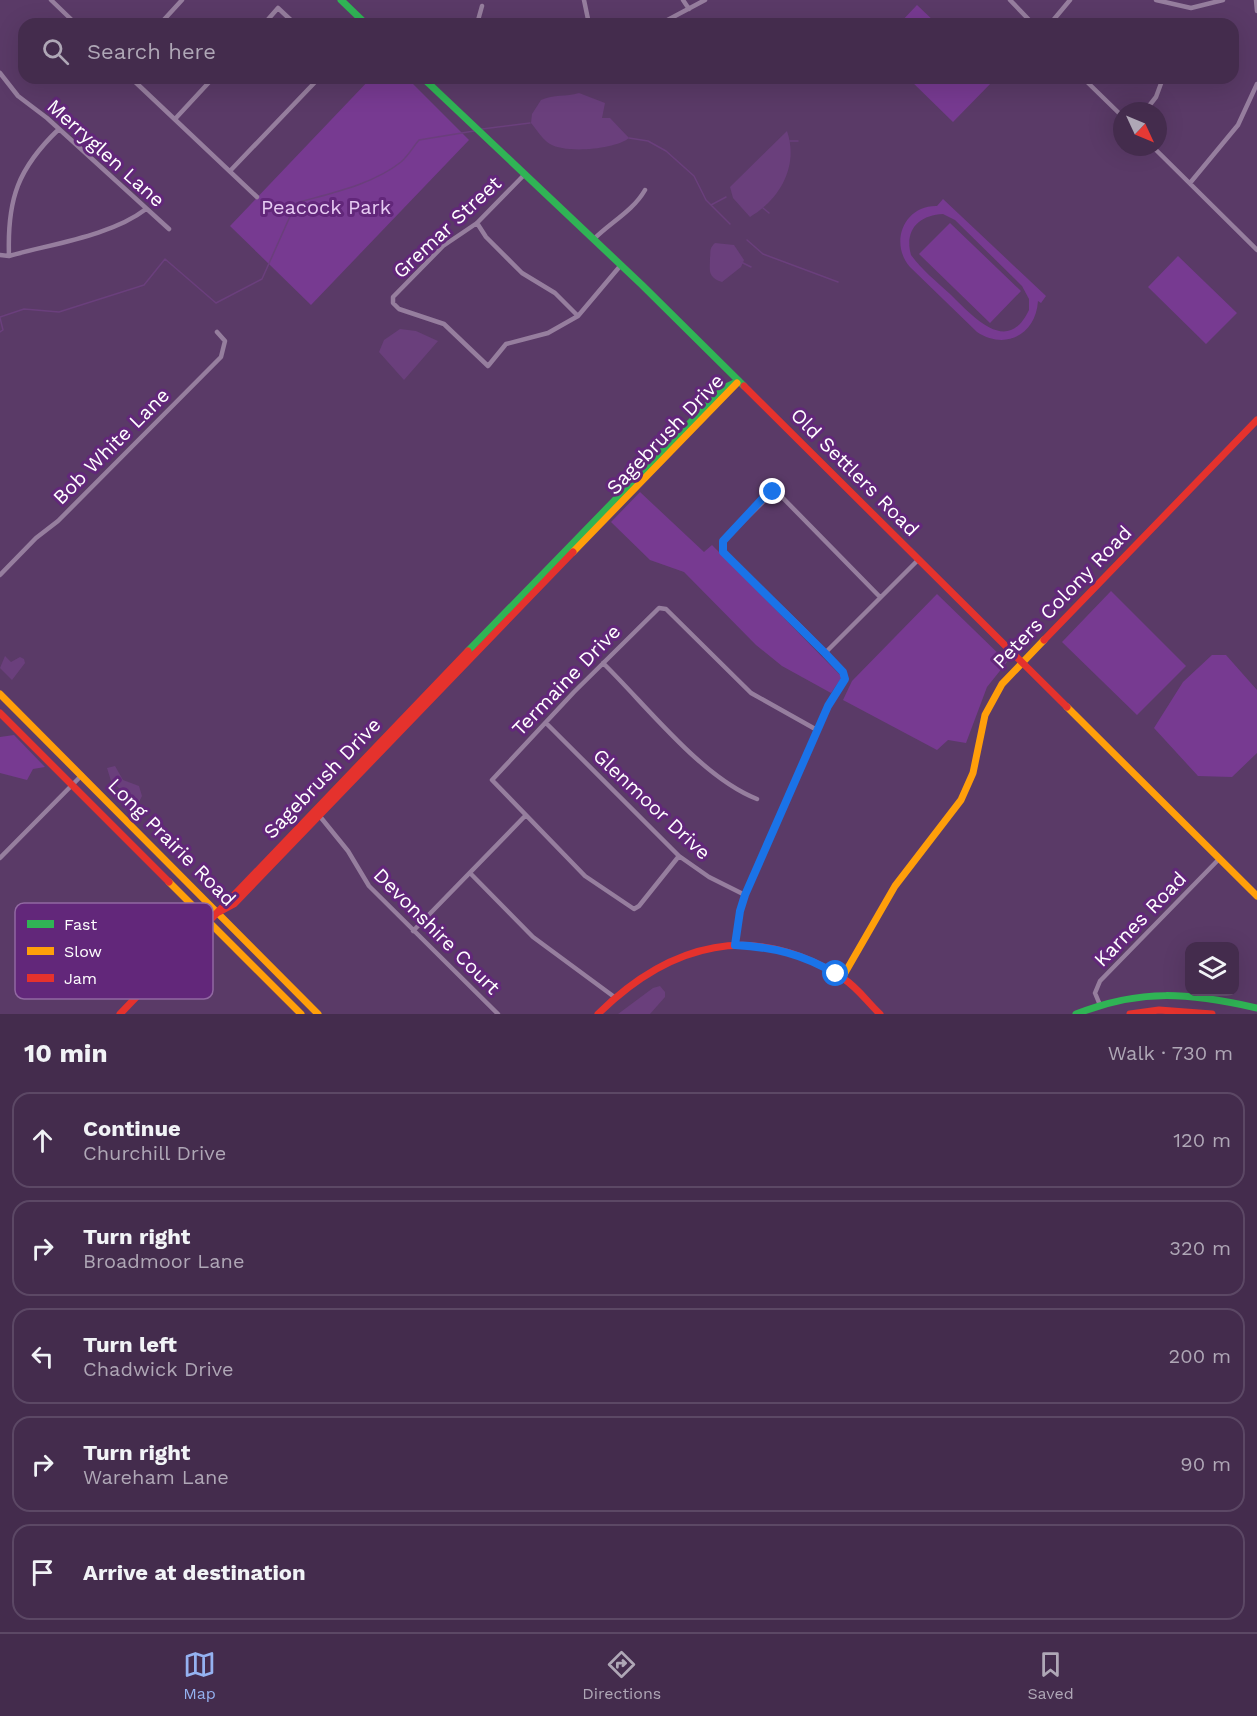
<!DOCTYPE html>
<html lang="en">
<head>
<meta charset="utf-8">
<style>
	body { margin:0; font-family:"Work Sans",sans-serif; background:#4e3857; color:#f1f3f6 }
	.controls { position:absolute; right:18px; bottom:18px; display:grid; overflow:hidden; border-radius:12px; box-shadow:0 6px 24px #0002 }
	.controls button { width:54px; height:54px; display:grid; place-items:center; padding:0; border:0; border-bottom:2px solid #5c4865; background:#442c4d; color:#f1f3f6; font:30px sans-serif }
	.compass { position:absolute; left:1113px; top:102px; width:54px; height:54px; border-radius:50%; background:#442c4d; box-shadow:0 6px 24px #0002; rotate:134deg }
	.stop { position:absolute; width:18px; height:18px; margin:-14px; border:4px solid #1a73e8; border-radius:50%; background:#fff }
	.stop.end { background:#1a73e8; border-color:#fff; box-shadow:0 2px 6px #0008 }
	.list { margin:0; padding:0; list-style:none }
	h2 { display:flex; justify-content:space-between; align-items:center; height:78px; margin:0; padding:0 24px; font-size:26px }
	h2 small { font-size:20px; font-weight:400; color:#afa7b6 }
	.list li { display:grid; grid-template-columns:39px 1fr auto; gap:18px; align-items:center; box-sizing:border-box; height:96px; margin:0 12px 12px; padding:0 12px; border:2px solid #5c4865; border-radius:18px }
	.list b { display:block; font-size:22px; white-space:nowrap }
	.list p { margin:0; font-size:20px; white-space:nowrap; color:#afa7b6 }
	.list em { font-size:20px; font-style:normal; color:#afa7b6 }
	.icon { flex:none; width:33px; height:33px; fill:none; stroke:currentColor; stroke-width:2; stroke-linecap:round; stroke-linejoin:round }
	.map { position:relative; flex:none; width:1257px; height:1014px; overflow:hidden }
	.search { position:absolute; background:#442c4d; box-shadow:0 6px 24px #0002; left:18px; right:18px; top:18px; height:66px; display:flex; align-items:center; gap:15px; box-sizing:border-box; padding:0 21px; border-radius:18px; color:#afa7b6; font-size:22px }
	.sheet { height:618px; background:#442c4d }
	nav { display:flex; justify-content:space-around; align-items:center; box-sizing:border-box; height:84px; border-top:2px solid #5c4865; background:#442c4d; font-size:16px; color:#afa7b6 }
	nav a { display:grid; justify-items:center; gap:3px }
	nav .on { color:#95b2f1 }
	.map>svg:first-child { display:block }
</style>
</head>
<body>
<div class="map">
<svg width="1257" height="1014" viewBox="0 0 1257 1014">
	<rect width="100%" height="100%" fill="#5a3a67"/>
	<path fill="#773a91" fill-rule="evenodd" d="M917,5l20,19h-38z
		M371,78h36l62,62 -158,165 -81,-79z
		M908,78h84l2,2 -41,42z
		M943,199l103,97 -5,7 -3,-2c-2,33 -32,50 -61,31l-67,-65c-21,-24 -6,-62 27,-61zM943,214l12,6 67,66 7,13v11c-22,47 -57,5 -79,-16 -13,-12 -28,-24 -39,-39 -7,-25 8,-40 32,-41z
		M950,223l71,68 -31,32 -71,-69z
		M1178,256l59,57 -31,31 -58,-57z
		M640,492l64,60 8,-7 130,132 -11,16 -49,-27 -26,-21 -72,-73 -34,-12 -39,-38z
		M1111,591l75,75 -49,49 -75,-73z
		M937,594l70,68 -20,25 -21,56 -18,-3 -11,10 -94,-50 9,-19z
		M1212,655h14l31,35v63l-25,24 -34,-1 -44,-48 29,-46z
		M14,735l31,32 -12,2 -6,11 -27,-7v-36z"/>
	<path fill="#6a3f7c" d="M579,93l26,10 -3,15h8l19,20c-13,11 -63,16 -79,6 -7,-4 -13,-14 -19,-21l1,-9 9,-14c13,-6 25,-3 38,-7z
		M787,131c12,35 -7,68 -37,86l-17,-19 -3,-11z
		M715,243l19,2 10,15 -3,7 -19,15c-15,-5 -12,-12 -12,-24 1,-8 -1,-9 5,-15z
		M400,329l16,2 22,10 -34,39 -25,-28 5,-12z
		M5,656l6,6 9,-5 4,2 1,4 -13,17 -12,-12z
		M115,766l8,14 16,6 3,10 -3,6h-4l-24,-21 -4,-13z
		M660,986l5,6v5l-15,17h-32l35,-26z"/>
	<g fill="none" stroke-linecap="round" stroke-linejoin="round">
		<path stroke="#6a3f7c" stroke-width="1.5" d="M482,129l48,-6
			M629,138l19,3 18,10 28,25 12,24 24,24
			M790,141h8
			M711,205l15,-8
			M763,208l6,5
			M747,240l16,14 75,28
			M741,262l10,5
			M0,317l24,-8 35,3 85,-27 21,-26 51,44 46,-24 34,-76c35,-10 76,-18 105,-41 7,-6 12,-15 18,-22l55,-9
			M0,318l3,12 -3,2"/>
		<path stroke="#967e9e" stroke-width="4.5" d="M51,0l25,24
			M584,0l5,24
			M683,0l6,9
			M1010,0l23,24
			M1156,0l35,8 32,-8
			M1256,0l1,11
			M160,24l22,-24
			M264,24l14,-16 17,16
			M477,24l5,-18
			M660,24l45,-24
			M1050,24l20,-24
			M0,73l18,23 29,22 122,111
			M131,78l126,119
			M1083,78l39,38
			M1145,111l11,-14 7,-19
			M175,119l38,-41
			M1153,147l104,103
			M230,171l89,-93
			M525,174l-48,49 -34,23 -50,51v6l6,6 45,15 44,42 18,-22 42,-11 30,-17 43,-51
			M1190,183l48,-58 19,-41
			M477,223l9,14 36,36 33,20 23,23
			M594,239c17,-17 39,-28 51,-49
			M0,255l9,1c42,-12 102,-20 137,-47
			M9,256c-2,-57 9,-88 50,-127
			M0,575l36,-37 22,-17 163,-164 4,-16 -8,-9
			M825,653l94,-94
			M603,663c44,43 98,114 154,136
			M546,723l133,133 30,21 36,18
			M318,814l30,37 21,35 129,128
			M679,856l-40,50 -5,3 -49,-33 -93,-96 82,-88 85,-84 7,1 85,84 66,37
			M0,858l82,-83
			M470,873l63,64 80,59
			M413,931l112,-115
			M735,945l5,-34 5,-16 83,-189 17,-27c-5,-19 -98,-103 -118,-123l-5,-10 1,-5 50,-49 6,2 101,103
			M1100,1005l-5,-12 5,-12 120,-123"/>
		<path stroke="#30b455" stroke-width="7" d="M341,0l25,24
			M423,78l219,207 102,101
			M468,651l256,-263 15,-7
			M1076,1014c66,-26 113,-21 181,-6"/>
		<path stroke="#ff9f0a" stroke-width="7" d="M573,552l164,-169
			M0,694l318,320
			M1067,707l190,189
			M169,882l132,132
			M842,978l53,-92 66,-86 12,-27 12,-58 17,-31 42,-44"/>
		<path stroke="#e5322d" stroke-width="7" d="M744,386l323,321
			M1044,640l213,-220
			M0,713l169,169
			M219,912l15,-8 339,-352
			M120,1014l348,-363
			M598,1014c72,-71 156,-94 246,-35 14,9 24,24 36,35
			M1130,1014l29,-4 53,4"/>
	</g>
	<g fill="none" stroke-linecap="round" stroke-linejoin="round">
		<path stroke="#1a73e8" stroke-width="8" d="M773,492l-9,5 -41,44v11l102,101 18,19 2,7 -17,27 -83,189 -5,16 -5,34c38,2 68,9 101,29"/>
	</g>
	<g text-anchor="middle" stroke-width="6" stroke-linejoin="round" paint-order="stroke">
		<g font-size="20" fill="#fff" stroke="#62277a">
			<text transform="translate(106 153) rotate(42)" y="7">Merryglen Lane</text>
			<text transform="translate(447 227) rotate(-43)" y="7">Gremar Street</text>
			<text transform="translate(665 434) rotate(-46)" y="7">Sagebrush Drive</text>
			<text transform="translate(111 446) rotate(-45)" y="7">Bob White Lane</text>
			<text transform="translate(855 472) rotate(45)" y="7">Old Settlers Road</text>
			<text transform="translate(1062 597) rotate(-46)" y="7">Peters Colony Road</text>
			<text transform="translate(566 680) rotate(-46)" y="7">Termaine Drive</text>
			<text transform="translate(322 778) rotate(-46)" y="7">Sagebrush Drive</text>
			<text transform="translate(652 804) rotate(43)" y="7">Glenmoor Drive</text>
			<text transform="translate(172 842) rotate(45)" y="7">Long Prairie Road</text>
			<text transform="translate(1140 919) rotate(-46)" y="7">Karnes Road</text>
			<text transform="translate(437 931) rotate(45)" y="7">Devonshire Court</text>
		</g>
		<g font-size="20" fill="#e7ccf3" stroke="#62277a">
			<text x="326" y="214">Peacock Park</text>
		</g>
	</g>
	<rect x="15" y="903" width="198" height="96" rx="9" fill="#62277a" stroke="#9168a2" stroke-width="1.5"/>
	<rect x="27" y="920" width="27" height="8" fill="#30b455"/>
	<rect x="27" y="947" width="27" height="8" fill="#ff9f0a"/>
	<rect x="27" y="974" width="27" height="8" fill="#e5322d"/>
	<g font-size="16" fill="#fff">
		<text x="64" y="930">Fast</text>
		<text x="64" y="957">Slow</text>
		<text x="64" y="984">Jam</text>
	</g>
</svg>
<div class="controls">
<button><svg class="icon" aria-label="layers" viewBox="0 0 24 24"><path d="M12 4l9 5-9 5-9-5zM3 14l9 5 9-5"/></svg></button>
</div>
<svg class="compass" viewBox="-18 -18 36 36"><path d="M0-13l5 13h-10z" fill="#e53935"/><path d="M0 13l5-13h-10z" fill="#afa7b6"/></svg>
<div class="stop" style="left:836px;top:974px"></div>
<div class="stop end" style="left:773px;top:492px"></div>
<div class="search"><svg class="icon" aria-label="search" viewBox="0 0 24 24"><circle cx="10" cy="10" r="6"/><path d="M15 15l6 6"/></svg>Search here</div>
</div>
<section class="sheet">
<h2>10 min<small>Walk · 730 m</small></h2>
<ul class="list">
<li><svg class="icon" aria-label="ahead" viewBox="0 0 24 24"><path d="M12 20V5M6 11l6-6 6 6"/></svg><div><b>Continue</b><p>Churchill Drive</p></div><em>120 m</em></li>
<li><svg class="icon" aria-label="right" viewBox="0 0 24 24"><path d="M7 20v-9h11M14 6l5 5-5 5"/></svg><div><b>Turn right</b><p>Broadmoor Lane</p></div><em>320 m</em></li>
<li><svg class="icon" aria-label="left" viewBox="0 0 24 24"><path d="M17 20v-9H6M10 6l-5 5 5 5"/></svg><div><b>Turn left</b><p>Chadwick Drive</p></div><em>200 m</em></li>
<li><svg class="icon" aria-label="right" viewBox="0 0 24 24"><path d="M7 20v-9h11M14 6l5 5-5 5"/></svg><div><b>Turn right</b><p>Wareham Lane</p></div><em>90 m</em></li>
<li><svg class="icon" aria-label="arrive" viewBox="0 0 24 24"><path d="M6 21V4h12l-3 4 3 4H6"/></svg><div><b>Arrive at destination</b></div></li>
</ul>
</section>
<nav>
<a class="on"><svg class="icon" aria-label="map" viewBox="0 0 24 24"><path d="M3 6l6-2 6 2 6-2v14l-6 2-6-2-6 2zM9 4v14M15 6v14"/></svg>Map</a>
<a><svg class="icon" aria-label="directions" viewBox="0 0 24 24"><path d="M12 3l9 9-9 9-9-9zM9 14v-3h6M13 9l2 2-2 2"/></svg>Directions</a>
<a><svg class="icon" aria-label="saved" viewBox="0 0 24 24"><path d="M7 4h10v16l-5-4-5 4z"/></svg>Saved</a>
</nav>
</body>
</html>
